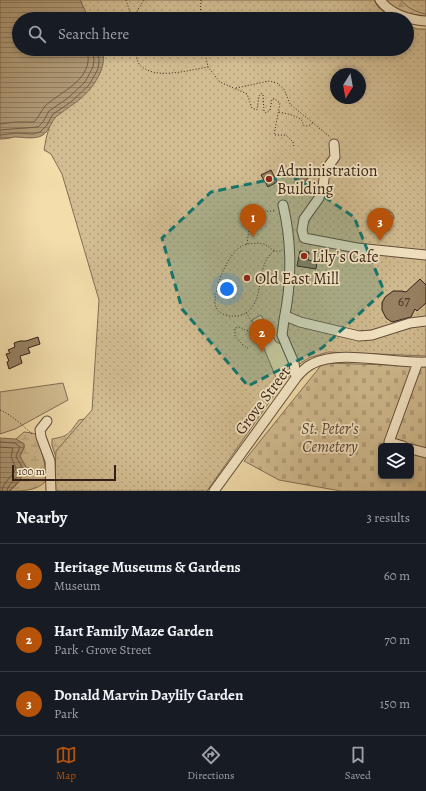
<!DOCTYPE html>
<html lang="en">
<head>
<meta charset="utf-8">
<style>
	body { margin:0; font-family:Alegreya,serif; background:#20242c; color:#f1f3f6 }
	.controls { position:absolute; right:12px; bottom:12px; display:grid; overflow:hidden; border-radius:6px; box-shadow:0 2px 6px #0003 }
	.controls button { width:36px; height:36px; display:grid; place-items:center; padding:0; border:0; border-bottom:1px solid #363941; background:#171b24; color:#f1f3f6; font:20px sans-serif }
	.compass { position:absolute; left:330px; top:68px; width:36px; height:36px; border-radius:50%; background:#171b24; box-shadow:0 2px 6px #0003; rotate:191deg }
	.scale { position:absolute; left:12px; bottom:10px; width:104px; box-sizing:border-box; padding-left:4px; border:2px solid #341f17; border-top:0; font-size:11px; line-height:14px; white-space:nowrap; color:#341f17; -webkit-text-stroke:3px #f7e9c8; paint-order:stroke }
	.you { position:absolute; left:227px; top:289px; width:14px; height:14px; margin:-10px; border:3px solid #fff; border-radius:50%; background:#1a73e8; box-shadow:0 0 0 6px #1a73e833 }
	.badge { display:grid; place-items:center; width:26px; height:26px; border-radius:50%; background:#b45309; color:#fff; font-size:13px; font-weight:700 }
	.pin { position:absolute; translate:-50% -33px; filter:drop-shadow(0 1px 2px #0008) }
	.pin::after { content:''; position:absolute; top:21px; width:14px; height:12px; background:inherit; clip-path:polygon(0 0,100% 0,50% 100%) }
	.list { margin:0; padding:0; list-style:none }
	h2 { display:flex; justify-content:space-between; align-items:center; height:52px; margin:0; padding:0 16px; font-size:17px }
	h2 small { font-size:13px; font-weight:400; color:#9ea1a6 }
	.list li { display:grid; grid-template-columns:26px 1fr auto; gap:12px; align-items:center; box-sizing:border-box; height:64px; padding:0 16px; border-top:1px solid #363941 }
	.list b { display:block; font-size:15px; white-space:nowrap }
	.list p { margin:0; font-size:13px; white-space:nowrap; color:#9ea1a6 }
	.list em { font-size:13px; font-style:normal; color:#9ea1a6 }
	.icon { flex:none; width:22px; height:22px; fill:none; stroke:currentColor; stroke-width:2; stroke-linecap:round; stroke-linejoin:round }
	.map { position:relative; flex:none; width:426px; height:491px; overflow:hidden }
	.search { position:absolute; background:#171b24; box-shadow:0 2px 6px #0003; left:12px; right:12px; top:12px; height:44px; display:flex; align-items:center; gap:10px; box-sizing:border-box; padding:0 14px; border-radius:22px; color:#9ea1a6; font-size:15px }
	.sheet { height:244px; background:#171b24 }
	nav { display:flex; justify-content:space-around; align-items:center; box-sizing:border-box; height:56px; border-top:1px solid #363941; background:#171b24; font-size:11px; color:#9ea1a6 }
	nav a { display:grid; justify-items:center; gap:2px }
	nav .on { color:#b45309 }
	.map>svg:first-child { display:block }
</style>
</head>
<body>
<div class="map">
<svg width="426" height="491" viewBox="0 0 426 491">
	<defs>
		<pattern id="forest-firs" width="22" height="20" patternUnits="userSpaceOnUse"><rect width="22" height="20" fill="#d2bd92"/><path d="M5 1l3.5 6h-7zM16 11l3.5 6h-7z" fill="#b5a27d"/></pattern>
		<pattern id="wetland-marsh" width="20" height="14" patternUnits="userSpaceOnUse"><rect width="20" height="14" fill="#d2bd92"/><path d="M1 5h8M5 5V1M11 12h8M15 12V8" fill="none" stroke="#b5a27d"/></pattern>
		<pattern id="cemetery-stones" width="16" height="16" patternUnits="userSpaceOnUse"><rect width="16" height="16" fill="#d2bd92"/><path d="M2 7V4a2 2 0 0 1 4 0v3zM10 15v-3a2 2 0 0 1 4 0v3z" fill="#b5a27d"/></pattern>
		<pattern id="garden-dots" width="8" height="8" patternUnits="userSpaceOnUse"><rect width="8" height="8" fill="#d2bd92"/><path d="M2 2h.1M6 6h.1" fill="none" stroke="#b5a27d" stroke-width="1.8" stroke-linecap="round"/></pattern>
		<pattern id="water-rules" width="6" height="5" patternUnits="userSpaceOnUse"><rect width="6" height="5" fill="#b19c79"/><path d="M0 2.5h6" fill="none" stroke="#917f62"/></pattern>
	</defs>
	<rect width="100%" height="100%" fill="#f2ddab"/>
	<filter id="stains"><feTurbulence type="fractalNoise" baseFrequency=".005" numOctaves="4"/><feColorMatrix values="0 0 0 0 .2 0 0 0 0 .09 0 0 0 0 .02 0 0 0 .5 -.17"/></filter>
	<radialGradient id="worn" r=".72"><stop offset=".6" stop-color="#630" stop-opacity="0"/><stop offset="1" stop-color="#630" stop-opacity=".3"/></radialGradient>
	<path fill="url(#forest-firs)" stroke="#836e54" d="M384,0h42v19l-10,-1 -25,-10z"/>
	<path fill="url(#wetland-marsh)" stroke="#836e54" d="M84,419l-27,42 -5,-16v-6c18,-3 17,-6 27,-19z
		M24,432l8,1 6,2 10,43c-8,13 -25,13 -38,13l11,-11 -1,-24 4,-8v-4l-8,-5z"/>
	<path fill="url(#cemetery-stones)" stroke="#836e54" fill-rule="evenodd" d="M323,363l103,3v125h-85l-62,-11 -35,-19zM381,446h30v30h-30z"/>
	<path fill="#d2bd92" stroke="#836e54" d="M63,383l5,17 -53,29 -15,5v-42z"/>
	<path fill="url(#garden-dots)" stroke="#836e54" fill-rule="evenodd" d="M80,0h294l4,7 15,12h-304z
		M401,0h25v14c-10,-2 -19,-6 -25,-14z
		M407,25l10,4h9v327l-98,-4 -19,6 -11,7 -12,15 -2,-4 5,-16 -8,-16 -5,-2 -15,-27 -9,5 28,67 -73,104h-153l2,-40 36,-41 7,-110 -37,-126 -11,-20 -7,-4 2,-11 5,-19 52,-67 -1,-4h305zM336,74h24v24h-24z"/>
	<path fill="url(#water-rules)" stroke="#7f6a52" d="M0,0h80l9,19h-70v30h83c7,21 -13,45 -30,56 -5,4 -10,7 -15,11 -6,5 -7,14 -14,19 -8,5 -20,2 -28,2 -5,1 -10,2 -15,2z
		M381,209c6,-1 12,2 13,8l-2,5 -5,2 -7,-3 -3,-7z
		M0,438l16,1 8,5v3l-4,9 6,11c-3,11 -9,16 -17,24h-9z"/>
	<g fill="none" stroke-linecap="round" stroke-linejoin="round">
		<path stroke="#725e48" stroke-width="1" d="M0,124l15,-2h19c5,-5 7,-11 11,-16 14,-13 40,-23 43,-44 1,-5 -1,-9 -1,-13
			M0,130l38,-3 5,-5 6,-11 19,-13 17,-16 8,-15 1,-7 -1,-11
			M0,135l16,-2 17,1 7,-2 7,-7 6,-11 18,-12 18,-17 9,-16 1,-8 -1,-12
			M0,442l15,1 5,4 -4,9c1,3 3,6 5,9 3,12 -13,16 -14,26
			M0,447l13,1 -2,9 5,11c-3,9 -13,13 -14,23"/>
	</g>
	<path fill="#978264" stroke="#341f17" d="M304,169l5,8 -6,7 -9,-5z
		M271,170l6,12 -9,5 -7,-12z
		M300,251l9,1 -1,8 9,2 -1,7 -19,-3z
		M420,279l6,6v18l-9,8 -2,-2 -4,8 -19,5 -6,-4 -4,-8v-7l3,-6 8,-6h8l5,1z
		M38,337l2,7 -12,4 2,5 -10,3 2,7 -13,6 -2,-7 2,-1 -3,-7 4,-1 -2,-3 7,-3 -1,-4 6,-2h6z"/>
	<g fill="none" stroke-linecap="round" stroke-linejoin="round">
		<g stroke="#644e3c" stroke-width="11">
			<path id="minor" d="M380,0c10,14 29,20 46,21
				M334,144l1,13 -10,14 -2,16 -4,11 -15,21 -2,11 2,8 53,10 69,7
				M283,205c9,38 9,76 1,115
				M296,378l-2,-15 -12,-28 2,-15 4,-3 12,5 59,14 13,-1 38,-12 16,-2
				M47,421l-7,9 1,7 9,24 1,30
				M403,446l-14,-4 29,-80
				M411,449l15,4
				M214,491l82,-113c4,-5 10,-11 16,-14 28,-15 81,0 114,-2"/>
		</g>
		<path stroke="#341f17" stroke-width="1" stroke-dasharray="1 2" stroke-linecap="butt" d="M126,0l6,18
			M132,19l12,-19
			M200,19l1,-19
			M134,49c2,5 3,14 7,17 15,14 48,4 67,1
			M204,49l4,18 12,15 27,12 5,14 5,2 2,-14 2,-3 2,2 1,16 2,2 4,-3 2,-11h3l5,4 -6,32h12l7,7 1,5
			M236,88l33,-7 8,2 7,6 6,15 40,33
			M279,112l13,3 9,4 3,7h4l5,-3
			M247,244c2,-19 5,-34 28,-33
			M274,251c-3,-2 -5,-4 -8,-6 -5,-3 -18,-2 -24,1 -14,7 -27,40 -27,56 0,15 21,17 31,11 21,-15 7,-44 28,-62h7
			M246,313l7,10v6l-3,2 -5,-1 -5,-3 -5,1v8l8,9 6,4
			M0,410c12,5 23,16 32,24"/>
		<use href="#minor" stroke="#f7e9c8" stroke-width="9"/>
	</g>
	<path fill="#0f766e" fill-opacity="0.2" stroke="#0f766e" stroke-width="3" stroke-dasharray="8 5" stroke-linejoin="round" d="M292,175l62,42 30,74 -62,57 -74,38 -66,-77 -20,-71 49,-46z"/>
	<g fill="#8f2418" stroke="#f7e9c8" stroke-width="1.5">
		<circle cx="269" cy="179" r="4"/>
		<circle cx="304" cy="256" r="4"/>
		<circle cx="247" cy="278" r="4"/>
	</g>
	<g text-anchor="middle" stroke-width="3.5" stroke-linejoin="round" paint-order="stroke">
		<g font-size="14" fill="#4d382a">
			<text x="404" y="306">67</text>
		</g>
		<g font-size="16" fill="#341f17" stroke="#f7e9c8" text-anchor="start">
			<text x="277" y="176">Administration<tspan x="277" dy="18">Building</tspan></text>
			<text x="312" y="262">Lily's Cafe</text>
			<text x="255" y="284">Old East Mill</text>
		</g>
		<g font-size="16" fill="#341f17" stroke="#f7e9c8">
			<text transform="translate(262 400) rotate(-53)" y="6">Grove Street</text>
		</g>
		<g font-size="16" font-style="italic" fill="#5c4636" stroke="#f7e9c8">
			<text x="330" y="434">St. Peter's<tspan x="330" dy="18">Cemetery</tspan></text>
		</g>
	</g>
	<rect width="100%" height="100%" filter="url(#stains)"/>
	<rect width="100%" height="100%" fill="url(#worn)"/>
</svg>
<div class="controls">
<button><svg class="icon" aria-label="layers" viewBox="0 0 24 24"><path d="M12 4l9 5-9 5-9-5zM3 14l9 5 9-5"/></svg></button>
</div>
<svg class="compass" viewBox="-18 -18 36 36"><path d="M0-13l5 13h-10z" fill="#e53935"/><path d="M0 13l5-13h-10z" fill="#9ea1a6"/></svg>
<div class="scale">100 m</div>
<div class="you"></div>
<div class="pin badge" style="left:253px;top:237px">1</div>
<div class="pin badge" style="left:262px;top:352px">2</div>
<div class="pin badge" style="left:380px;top:241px">3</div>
<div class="search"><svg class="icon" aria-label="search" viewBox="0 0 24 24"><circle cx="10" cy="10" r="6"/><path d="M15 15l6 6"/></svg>Search here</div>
</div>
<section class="sheet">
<h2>Nearby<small>3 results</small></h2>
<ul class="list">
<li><span class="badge">1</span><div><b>Heritage Museums &amp; Gardens</b><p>Museum</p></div><em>60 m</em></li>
<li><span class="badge">2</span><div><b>Hart Family Maze Garden</b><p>Park · Grove Street</p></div><em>70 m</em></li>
<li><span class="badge">3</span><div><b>Donald Marvin Daylily Garden</b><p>Park</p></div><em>150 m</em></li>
</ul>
</section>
<nav>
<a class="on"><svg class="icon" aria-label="map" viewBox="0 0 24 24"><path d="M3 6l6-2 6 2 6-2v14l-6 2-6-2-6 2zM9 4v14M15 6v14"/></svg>Map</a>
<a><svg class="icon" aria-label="directions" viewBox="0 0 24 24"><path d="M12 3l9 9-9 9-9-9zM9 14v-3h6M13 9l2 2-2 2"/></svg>Directions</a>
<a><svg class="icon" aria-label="saved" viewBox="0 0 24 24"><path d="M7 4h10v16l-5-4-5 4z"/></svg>Saved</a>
</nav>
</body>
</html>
